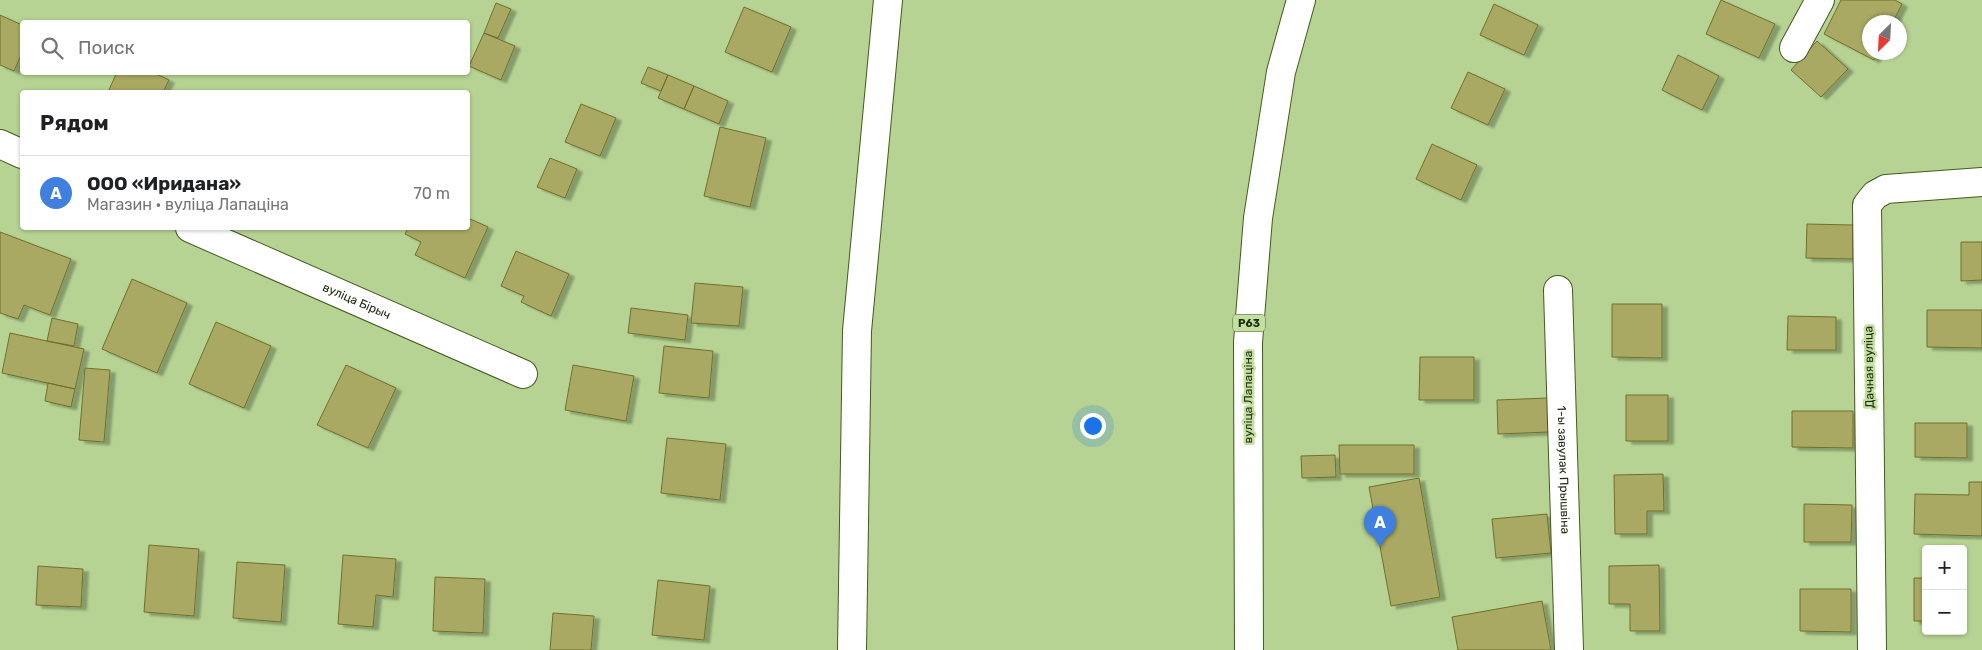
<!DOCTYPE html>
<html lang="ru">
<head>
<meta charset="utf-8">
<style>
	body { margin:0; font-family:Rubik,sans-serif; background:#f6f6f6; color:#202124 }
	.controls { position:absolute; right:15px; bottom:15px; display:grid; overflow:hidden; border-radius:5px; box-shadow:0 1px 4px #0004 }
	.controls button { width:45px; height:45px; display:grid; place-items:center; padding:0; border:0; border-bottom:1px solid #e0e0e0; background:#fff; color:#202124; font:25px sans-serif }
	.compass { position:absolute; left:1862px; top:15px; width:45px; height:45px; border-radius:50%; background:#fff; box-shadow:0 1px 4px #0004; rotate:204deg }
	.you { position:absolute; left:1092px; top:425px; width:18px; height:18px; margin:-12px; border:4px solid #fff; border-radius:50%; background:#1a73e8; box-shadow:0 0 0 8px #1a73e833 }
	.badge { display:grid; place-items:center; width:32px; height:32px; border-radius:50%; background:#7834a7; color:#fff; font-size:16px; font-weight:700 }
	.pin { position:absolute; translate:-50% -41px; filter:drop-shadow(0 1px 2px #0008) }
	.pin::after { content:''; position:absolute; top:26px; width:18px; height:15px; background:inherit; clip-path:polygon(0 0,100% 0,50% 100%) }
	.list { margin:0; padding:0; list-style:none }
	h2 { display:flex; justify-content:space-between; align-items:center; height:65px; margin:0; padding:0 20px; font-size:21px }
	h2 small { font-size:16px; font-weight:400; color:#757577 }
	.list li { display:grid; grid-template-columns:32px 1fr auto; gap:15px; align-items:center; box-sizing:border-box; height:75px; padding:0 20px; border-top:1px solid #e0e0e0 }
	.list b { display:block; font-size:19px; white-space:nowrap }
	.list p { margin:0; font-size:16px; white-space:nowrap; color:#757577 }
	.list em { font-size:16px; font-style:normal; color:#757577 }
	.icon { flex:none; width:28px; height:28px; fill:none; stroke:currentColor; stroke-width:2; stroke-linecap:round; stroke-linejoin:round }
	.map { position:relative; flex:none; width:1982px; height:650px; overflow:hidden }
	.search { position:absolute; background:#fff; box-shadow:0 1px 4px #0004; left:20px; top:20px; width:450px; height:55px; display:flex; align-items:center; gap:12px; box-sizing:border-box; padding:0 18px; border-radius:5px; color:#757577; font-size:19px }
	.panel { position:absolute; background:#fff; box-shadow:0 1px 4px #0004; left:20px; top:90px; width:450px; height:140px; border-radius:5px }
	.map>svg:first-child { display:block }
</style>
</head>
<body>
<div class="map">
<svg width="1982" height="650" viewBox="0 0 1982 650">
	<defs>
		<filter id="shadow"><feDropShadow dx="5.5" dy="3" stdDeviation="1" flood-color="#0004"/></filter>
	</defs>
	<rect width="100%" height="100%" fill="#b6d393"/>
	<path fill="#a9a963" stroke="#71702a" filter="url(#shadow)" d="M1721,0l54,24 -16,34 -53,-24z
		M1841,0h54l7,4 -9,18h-23v30h8l-4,8 -50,-26z
		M496,3l15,6 -13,29 -14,-5z
		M1494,4l44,21 -14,30 -44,-20z
		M744,7l47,20 -19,45 -47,-20z
		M0,15l22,10v28l-8,18 -14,-6z
		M484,33l31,13 -14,34 -32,-14z
		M1817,41l31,28 -27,28 -30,-27z
		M1678,55l41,21 -17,34 -40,-20z
		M648,67l20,8 -7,16 -20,-8z
		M117,72h35l17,8 -6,12h-55z
		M1468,72l37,17 -17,36 -37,-17z
		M668,75l26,11 -10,23 -26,-11z
		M694,86l34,15 -9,23 -35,-15z
		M581,104l35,14 -16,38 -35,-14z
		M720,127l46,11 -16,69 -46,-11z
		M1432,144l45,21 -16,35 -45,-21z
		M550,158l27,11 -12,29 -28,-11z
		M468,218l20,9 -23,51 -50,-23 6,-13 -16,-8 3,-6h60z
		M1807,224l46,1v34l-47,-1z
		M0,232l71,27 -21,56 -26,-10 -6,14 -18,-6z
		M1961,242h21v38l-21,1z
		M516,251l53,23 -18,42 -30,-14 3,-6 -23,-10z
		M132,279l55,24 -30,70 -55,-24z
		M695,283l48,4 -4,39 -48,-3z
		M1612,304h50v54l-50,-1z
		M631,308l57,7 -3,25 -57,-7z
		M1927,310h55v38l-55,-1z
		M1788,316l48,1v33h-49z
		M52,318l26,6 -4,22 -27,-5z
		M216,322l55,24 -27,62 -55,-24z
		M10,333l74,16 -9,40 -73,-16z
		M664,346l49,5 -4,47 -50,-5z
		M1420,357h54v43h-55z
		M346,365l50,23 -28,60 -51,-23z
		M573,365l61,11 -8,45 -61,-11z
		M85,368l25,2 -6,72 -25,-2z
		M48,383l27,6 -4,18 -26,-6z
		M1626,395h42v46h-42z
		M1548,398l1,34 -51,2 -1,-34z
		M1792,411h61v37l-61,-1z
		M1915,423h52v35l-52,-1z
		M667,438l59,6 -6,56 -59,-7z
		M1339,445h75v29h-74z
		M1335,455l1,22 -34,1 -1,-22z
		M1663,474l1,37h-17v23h-32l-1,-59z
		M1419,478l21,119 -49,9 -22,-119z
		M1969,482h13v54l-68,-2 1,-40 54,1z
		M1804,504l48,1 -1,37h-47z
		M1547,514l4,39 -55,5 -4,-39z
		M149,545l50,4 -5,67 -50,-4z
		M343,555l53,4 -3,38 -17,-2 -3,32 -35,-3z
		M237,562l48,3 -4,57 -48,-4z
		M1659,565l1,66h-30v-27h-21v-38z
		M38,566l45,3 -2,38 -45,-2z
		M435,577l50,2 -2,54 -50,-2z
		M1914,578h12v43h-12z
		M658,580l52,6 -6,54 -52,-5z
		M1800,589h51v43l-51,-1z
		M1542,601l9,49h-93l-6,-33z
		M553,613l41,3 -3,34h-41z"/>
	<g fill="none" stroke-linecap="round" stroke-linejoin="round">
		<g stroke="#435b1e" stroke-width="30">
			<g id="minor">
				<path d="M1794,48l26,-48"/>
				<path d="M0,144l22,10"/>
				<path id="s1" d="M190,228l333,146"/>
				<path id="s2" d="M1558,290l11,360"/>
				<path d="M852,650l5,-319 31,-331"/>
				<path d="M1872,650l-5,-445 8,-10 11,-6 96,-7"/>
			</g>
		</g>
		<g stroke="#435b1e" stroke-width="30">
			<path id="primary" d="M1249,650l-1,-308 10,-124 23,-146 20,-72"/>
		</g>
		<use href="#minor" stroke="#fff" stroke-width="28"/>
		<use href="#primary" stroke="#fff" stroke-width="28"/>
	</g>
	<g text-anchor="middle" stroke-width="5" stroke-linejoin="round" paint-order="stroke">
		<rect fill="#c2e09f" stroke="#51613c" stroke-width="1" x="1233" y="314.5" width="32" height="17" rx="4"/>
		<g font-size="11" font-weight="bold" fill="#202b11">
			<text x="1249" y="327">Р63</text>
		</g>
		<g font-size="12" fill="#202b11" stroke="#c2e09f">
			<text dy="4" stroke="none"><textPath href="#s1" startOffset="182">вуліца Бірыч</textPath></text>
			<text transform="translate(1869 367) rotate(-91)" y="4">Дачная вуліца</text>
			<text transform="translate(1248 397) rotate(-90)" y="4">вуліца Лапаціна</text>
			<text dy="4" stroke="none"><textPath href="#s2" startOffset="180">1-ы завулак Прышвіна</textPath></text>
		</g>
	</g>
</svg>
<div class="controls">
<button>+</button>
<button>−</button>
</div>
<svg class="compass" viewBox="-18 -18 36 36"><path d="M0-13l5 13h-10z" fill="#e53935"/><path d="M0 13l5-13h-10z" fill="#757577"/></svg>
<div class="you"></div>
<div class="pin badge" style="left:1380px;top:547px;background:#3f7fe0">A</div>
<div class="search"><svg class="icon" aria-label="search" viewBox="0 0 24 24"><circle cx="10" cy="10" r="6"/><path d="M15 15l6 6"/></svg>Поиск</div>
<section class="panel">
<h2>Рядом<small></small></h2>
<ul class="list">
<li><span class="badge" style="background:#3f7fe0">A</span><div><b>ООО «Иридана»</b><p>Магазин · вуліца Лапаціна</p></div><em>70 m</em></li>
</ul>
</section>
</div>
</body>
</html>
